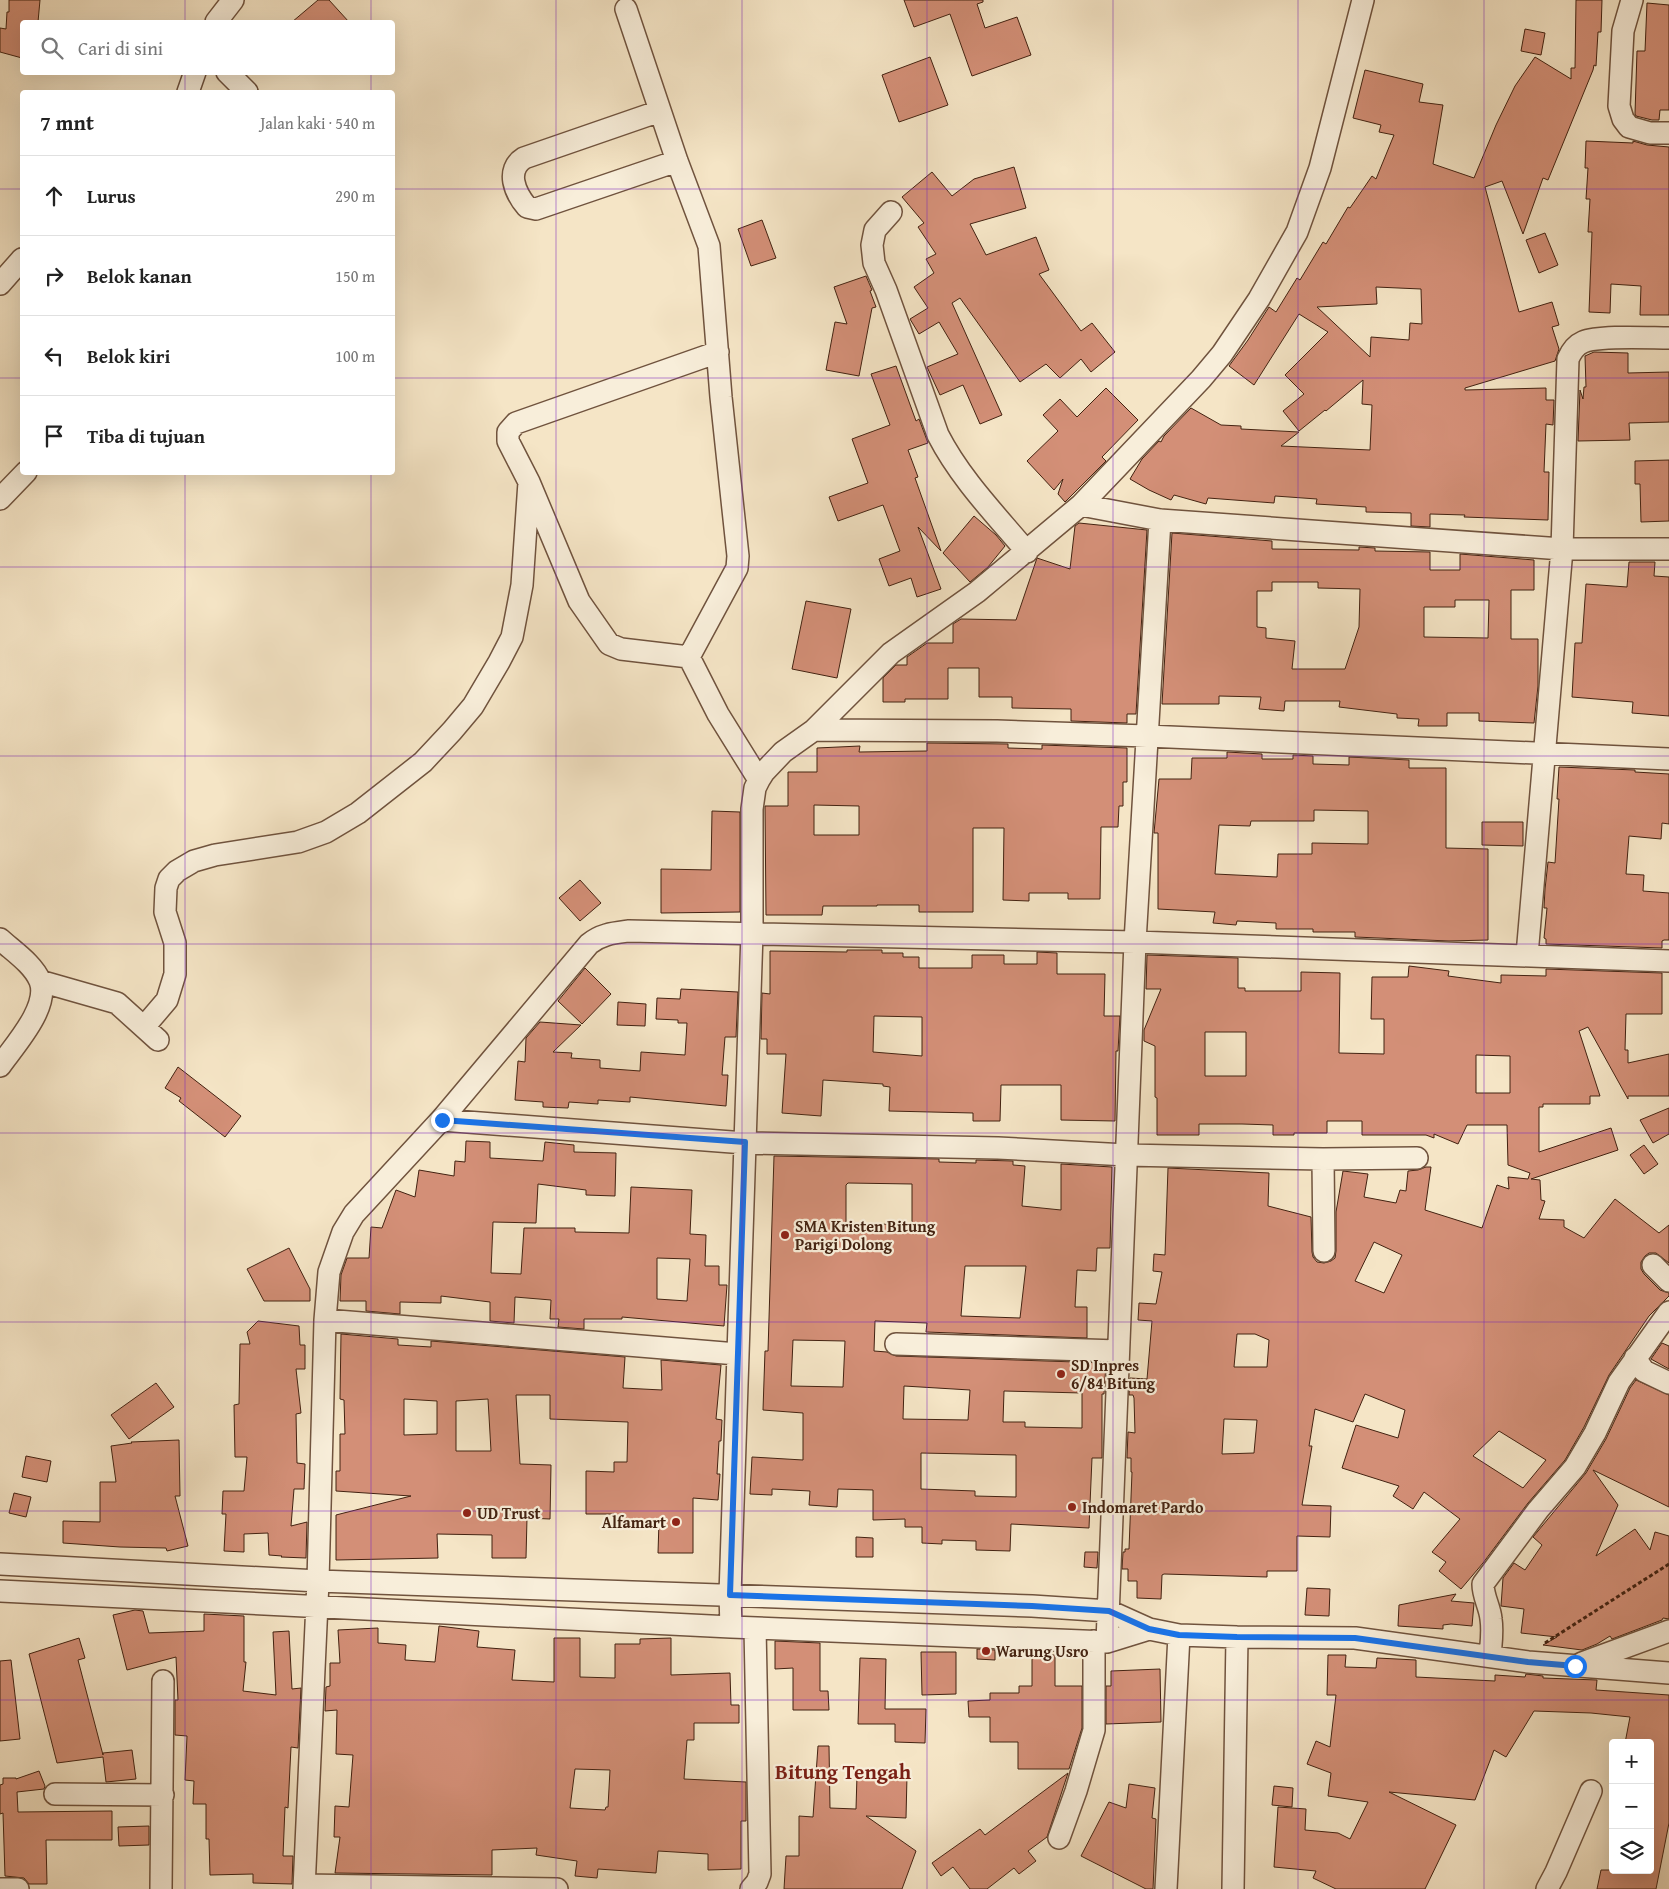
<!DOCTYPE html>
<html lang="id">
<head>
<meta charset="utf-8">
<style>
	body { margin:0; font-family:"Gentium Book Plus",serif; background:#f6f6f6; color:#222 }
	.controls { position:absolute; right:15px; bottom:15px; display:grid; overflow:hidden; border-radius:5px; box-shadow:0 5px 20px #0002 }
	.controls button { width:45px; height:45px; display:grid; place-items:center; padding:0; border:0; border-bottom:1px solid #e0e0e0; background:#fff; color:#222; font:25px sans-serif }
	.stop { position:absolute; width:15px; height:15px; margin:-11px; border:4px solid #1a73e8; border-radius:50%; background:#fff }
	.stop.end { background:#1a73e8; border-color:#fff; box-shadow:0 1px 5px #0008 }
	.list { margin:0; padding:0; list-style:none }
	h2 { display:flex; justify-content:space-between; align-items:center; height:65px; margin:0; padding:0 20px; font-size:21px }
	h2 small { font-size:16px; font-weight:400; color:#767676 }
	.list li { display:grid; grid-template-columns:32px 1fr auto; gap:15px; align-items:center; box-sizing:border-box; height:80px; padding:0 20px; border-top:1px solid #e0e0e0 }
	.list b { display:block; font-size:19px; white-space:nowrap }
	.list em { font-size:16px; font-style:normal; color:#767676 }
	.icon { flex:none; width:28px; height:28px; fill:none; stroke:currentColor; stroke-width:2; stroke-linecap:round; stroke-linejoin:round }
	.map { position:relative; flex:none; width:1669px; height:1889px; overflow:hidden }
	.search { position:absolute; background:#fff; box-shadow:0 5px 20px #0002; left:20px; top:20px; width:375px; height:55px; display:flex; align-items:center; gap:12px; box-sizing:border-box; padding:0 18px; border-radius:5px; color:#767676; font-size:19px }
	.panel { position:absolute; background:#fff; box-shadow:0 5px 20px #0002; left:20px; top:90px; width:375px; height:385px; border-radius:5px }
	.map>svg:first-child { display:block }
</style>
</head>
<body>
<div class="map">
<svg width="1669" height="1889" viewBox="0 0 1669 1889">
	<rect width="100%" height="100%" fill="#f5e5c6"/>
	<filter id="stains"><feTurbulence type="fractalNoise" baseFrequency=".004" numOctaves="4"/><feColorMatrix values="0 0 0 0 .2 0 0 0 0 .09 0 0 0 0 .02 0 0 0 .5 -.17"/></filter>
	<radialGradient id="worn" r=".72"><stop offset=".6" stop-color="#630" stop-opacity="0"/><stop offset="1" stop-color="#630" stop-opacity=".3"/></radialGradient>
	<path fill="#d38f77" stroke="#432211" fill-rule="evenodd" d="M9,0h31l-2,22h-16v36l-22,-6v-24l6,1 1,-17h2z
		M318,0h11l20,22h-57z
		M904,0h79v2l-6,2 8,24 32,-11 14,38 -59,21 -22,-62 -36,13z
		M1576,0h26l-1,32h-3l-2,34 -2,-1 -1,5 -45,110 -5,-2 -20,56 -21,-53 -17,6 34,125 33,-10 7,23 -7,2 7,22 -4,12 -90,27v2l81,-2v12h8l-1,25 -7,-1 -2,48h5l-1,48 -84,-3 1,-2 -35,-1v13l-19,-1v-13l-45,-1v-5l-50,-3 1,-5 -42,-3 -1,7 -66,-5 -2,6 -32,-9 -3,5 -22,-10 -19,-11 12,-20 17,-18 2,1 3,-6 27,-28 30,17 20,1v3l58,3 -18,14 89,4 2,-45 -10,-1 1,-24 -37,31 -1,-1 -26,21 -16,-20 21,-17 -19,-19 43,-43 -29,-18 -45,71 -25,-19 19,-26 21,-33 7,5 21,-34 3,2 23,-38 3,2 22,-37 2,1 22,-32 4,3 18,-44 -15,-3 2,-7 -28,-7 12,-48 58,14 -4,18 24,3 -10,59 41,14 22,-53 19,-39 20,-29 36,22v-11h4zM1376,287l45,2 1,35 -12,-1 -1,17 -38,-3 -1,20 -53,-50 60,-3z
		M1647,3l22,2v105h-9l-1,10h-7l-16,-4 -1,-2 2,-63h8z
		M1525,29l20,4 -4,22 -20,-4z
		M930,57l18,48 -49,17 -17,-47z
		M1586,141l47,2v-2l14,4 22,2v168h-29l1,-29 -30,-2 -1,29 -21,-1 3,-80h-4l2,-33h-4l2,-31h-3z
		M1014,167l12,41 -56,16 16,31 50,-18 13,33 -10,4 42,57 11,-8 23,29 -24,20 -10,-13 -21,19 -14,-14 -26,18 -60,-84 -8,5 50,112 -22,9 -17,-39 -23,10 -13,-28 31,-13 -19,-32 -20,12 -9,-15 18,-11 -14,-21 20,-14 -8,-14 10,-5 -18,-27 6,-4 -22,-26 30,-25 20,24 22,-17z
		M762,220l14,38 -25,8 -13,-37z
		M1545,233l13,32 -19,8 -13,-33z
		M866,276l6,14 -2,1 6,16 -4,1 -13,68 -33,-6 9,-48 12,2 -13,-37z
		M1594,352l34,1v20l41,-1v50l-40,1 1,17 -52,1 2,-51 3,9 1,-12h2l-1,-31z
		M896,366l20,55 3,-2 9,24 -20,7 10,27 -3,1 26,73 -23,-24 23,62 -24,8 -6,-19 -22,8 -10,-27 21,-8 -17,-46 -45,16 -9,-24 39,-14 -16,-44 38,-14 -19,-51z
		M1106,388l32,32 -36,37 4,4 -41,41 -7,-8 5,-15 -9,11 -27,-29 31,-30 -15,-16 17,-16 17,18z
		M1669,460v61l-28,1 -1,-38h-5v-23z
		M974,516l22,19 9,11 -17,21 -18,15 -27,-29z
		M1079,523l68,7 -11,184h-9v9l-56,-2v-12l-59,-1v-11h-33v-29h-31v31h-43v3h-22v-24l13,-13h11v-8l20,-14h26v-19l8,-5 55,1 21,-62 33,11 5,-43z
		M1172,533l100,8v8l87,1v-3l16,1v3l55,1v18h30v-16l74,6v30h-23v49h27v47l-4,37 -55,-2v-8h-32v13h-29l1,-7 -22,-1v-4l-58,-7 1,-6h-55l-1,10 -25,-2 2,-12 -42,-1v8h-57zM1272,582h46v6l42,1 -1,38 -14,42h-53l3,-28 -29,-3v-10l-9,-1v-36h15zM1455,600h34l-1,38 -64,-1v-30h31z
		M1629,562h26l-1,14 15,1v139l-37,-3 1,-11 -61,-5 3,-54h7l4,-59 41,3z
		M806,601l45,8 -14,69 -45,-9z
		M927,743l81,1v4l34,1v-4l85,3v34h-4v24h-4l-1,21h-17l-1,72h-32v-6h-39v8l-26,-1 1,-72h-31v84h-54v-7h-42v1h-54l-1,9h-56l-1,-109h23v-34h29v-24l43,-2 -1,6 68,-1zM814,805l45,1v29h-45z
		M1227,752l35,2v5h31v-4l20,1v8l36,1v-8l60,3v8h37v80l42,1v91l-39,1 -94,-4v-5h-42v-3h-37v-6l-39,-2 -1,4 -23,-2 2,-11 -57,-3v-76h-4l5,-54h32l1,-21h35zM1314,810l54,1v33l-56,-1v11h-34l-1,23 -62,-3 4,-49 31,1 1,-5h63z
		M1559,767l76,3v2l34,2v50l-7,-1 -1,16 -32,-3 -3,38 18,1 -1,16 26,2v47h-5l-2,1v7l-116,-4v-5l-2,-1 3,-30h-3l1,-19 3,-27 7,1 4,-64h-2z
		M712,811l28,1v100l-79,1v-44l50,1z
		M1482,822h41v24l-41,-1z
		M580,880l21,23 -21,18 -21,-23z
		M847,950h35v3h21v4h16v11h53v-13h32v9h33v-12l20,1v21h48l-1,42h16l-2,35h-2l-1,70 -54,-1v-35h-60l-1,36h-27v-8l-84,-2 1,-24 -7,-1v-2l-60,-4 -2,36 -39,-3 4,-59h-19v-15h-6l1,-46 8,1v-43l77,1zM874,1016l48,1v39l-49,-4z
		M1147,955l91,3v30h7v3h56v-19l39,1 -1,80 45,1v-35h-13l1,-42h36l1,-11 40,5 -1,5 53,7v-8l45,1v-7l116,4v41h-36l-1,36h3v13l41,-9v42h-41v3l-40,-72 -9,4 21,65h-10v8h-47v3h-4v45l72,-24 7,22 -87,29 9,1 1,20 4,1 -6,18 25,1v7l20,11 31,-39 44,34 10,-8v38l-13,-10h-7l-4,3 -4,6v7l3,5 16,16 9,3v3l-20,20 -40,59 -25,52 -19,33 -37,43 -45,60 -22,26 -22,-18 7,-9 -14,-10 28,-33 -36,-27 -11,17 -20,-13 6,-10 -57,-18 14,-43 42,13 7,-28 -40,-16 -12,28 -38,-13 -6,37h3l-10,59 29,1 -1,31 -33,-1v35h-30v6l-103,-3 -2,1 -1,24 -24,-1v-17h-9v-12h-6l1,-17h2v-3h4l3,-77h-1v-14h-4l1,-26 7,1 -1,-35 -1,-3h-4l1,-17 17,1 5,-58 -14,-1 1,-17 17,1 6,-32 -9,-1 1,-17 11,1 3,-87 101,5 -1,33 43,11 1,35 1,5 4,5 7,1 7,-2 4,-3 1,-7v-39l7,-41 25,3 -4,23 32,6 4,-13 6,1 2,-20 10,-1 8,-3h5l-6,43 57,18 15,-43 12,4 -1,-12 20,2 2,-6 -22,-8 -1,-40h-40l-9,19 -24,-10v4l-8,-3h-64v-14h-35v12h-33v2h-21v-10l-31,-1h-43v11h-42v-37l-2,-1v-51l-11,-5v-11l17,-41h-15zM1205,1032h41v44h-41zM1476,1055l34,1v37h-34zM1374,1242l28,13 -18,38 -29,-12zM1237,1334h18l14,6 -2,27h-33zM1224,1419l33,1 -3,33 -32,1zM1499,1431l47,29 -23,28 -50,-32z
		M585,968l26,26 -29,30 -24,-23z
		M681,989l57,3 -2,45h-11l-3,38h6l-2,31 -96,-9v5l-32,-2v4l-29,-2 -1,6 -25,-1v-5l-28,-2 3,-39 7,1 1,-24 14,-16 41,3 -28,27 19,1 -1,5 29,2v8l40,3 1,-19 44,3 2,-32h-9v-3l-22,-1 1,-21 23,1z
		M618,1002l28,2 -1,22 -28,-1z
		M178,1067l63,49 -16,21 -46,-36 2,-3 -16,-10z
		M1669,1108v26l-16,9 -13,-23z
		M466,1141l24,1v16l53,3 2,-19 29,3v7l42,1 -1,43 -29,-1v-5l-48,-6 -2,39 -43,-1 -2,51 30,1 3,-46h51v4l54,1 2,-46 61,3 -2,44 16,1 -1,31h14v19h8l-3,41 -102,-9v2h-38v10l-26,-2 1,-8h-9l1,-19 -36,-3 -1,26 -24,-2v-19l-49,-6v7l-41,-1v12l-34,-3v-10h-26l1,-26 6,-17h22l2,-31 11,1 14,-38 19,7 4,-27 35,6 1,-15 10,1zM657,1258l33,1 -3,42 -30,-2z
		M1644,1145l14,19 -14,10 -14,-19z
		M774,1156l165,3v3l37,1v-3l37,1v4l12,1 -3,40 39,4v-46l51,3 -2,81h-13l-1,23 -19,-1 -2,37h12v31l-161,-6 1,-9 -52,-2 -1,30 13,1 9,4 210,7 -2,31h-2v64h-10l-3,70 -78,-4 -1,27 -34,-1v-9l-34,-1v4l-20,-1v-16h-17v-8l-32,1v-30l-35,-1 -1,18 -28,-2 1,-14 -38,-2v6l-22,-1 2,-37 51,3v-47l-40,-3 2,-59h3zM848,1183l64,1v41l-66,-2v-38zM965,1266h61l-6,52 -59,-2zM793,1340l52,1 -2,46 -52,-1zM904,1386l66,4 -2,30 -65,-1zM1004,1391l78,2v35l-57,-1v-5h-22zM921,1453l95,2v42l-41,-1v-5l-54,-2z
		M289,1248l21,41v12h-46l-17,-32z
		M258,1321l41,5 1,19h5v24h-9l5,44 -5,1 1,49 8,1 -1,25h-10l-3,37 16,-4 -1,36 -25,-1 1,-1 -13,-1 -1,-22 -24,1v18l-20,-1 2,-37h-4l1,-23h21l3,-34h-12l-1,-52 5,-1 1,-60h10l-3,-12z
		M341,1334l57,5v6l33,2v-6l194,16 -2,31 39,2 -1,-30 60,5 -5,54 6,1 -1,21h-2l-2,33h3l-2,26 -25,-2v55h-35l1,-32 -45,1v-8h-28v-43l28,1v-10h13l1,-40 -78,-3v-24h-34l4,69 31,1 -1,54 -23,-1 -1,40h-34v-23l-55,-1 1,24 -102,2v-45l75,-19 -75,-5v-20h4v-37h5l-1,-34 -4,-1zM404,1399l33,2v33l-33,1zM488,1399l3,52h-35v-50z
		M1662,1343l7,3v23l-18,-10z
		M1636,1380l33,15v112l-76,-37 25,35 -22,51 39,-27 15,21 5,-18 14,4v83l-6,-1 -1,2 -50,19 -2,-3 -13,8 -15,6 -39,-5 14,-8 -36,-4 3,-24 -23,-3 2,-28 11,-15 11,7 17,-25 -9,-8 53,-64 20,-34 24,-51z
		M156,1383l18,24 -45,32 -18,-24z
		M179,1440l1,56h-5l13,50 -21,5 -1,-3 -46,-1 -57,-4v-22l37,1v-40h16l-5,-36 21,-3 -1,-1z
		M26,1456l25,5 -4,21 -25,-5z
		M14,1493l17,4 -5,20 -17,-4z
		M856,1537l17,1v19h-17z
		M1085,1552h13l-1,16 -13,-1z
		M1307,1588l23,1 -1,27 -24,-1z
		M1456,1594l-5,7 23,2 -2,23 -21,-2 -8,1v4l-45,-3 1,-21z
		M135,1610l8,1 6,22 55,-2v-17l40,2v46h2l-3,29 33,4 -3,-63 16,-1 3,58 9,-1 -3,60 -7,-1 -3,61 -3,-1 -2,49h10l-1,28 -39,-1v-9l-43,1 -1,-36h-3v-35h-13l1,-23 -9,-1 2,-44 -12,-1v-35h3l-2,-43 -49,13 -14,-55z
		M439,1626l40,5 -2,16 38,3 -3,30 42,2v-44h26v39l35,1v-34h25v-5l31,-1v37l59,-2 1,32h8v18h-45v17h-7l-3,39 62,3v39h-5v48l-33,1v-16l-50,-3 -2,22 -58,-4 -1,9 -22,-2 2,-15 -41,-6 1,-7 -45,2v25l-157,-2 5,-36h-6l1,-31 14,1 4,-52 -17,-1 1,-44 -12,1 1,-24 4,-1v-23h10l-2,-33 40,-2v15l28,2 -1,15 30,2zM575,1769l35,1 -2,37h-2l-1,3 -35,-2z
		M79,1638l6,20 -7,2 25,95v-2l29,-3 4,29 -30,3 -3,-25 -46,6 -28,-109z
		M775,1641l45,2v48h8l1,19h-36v-42l-18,1z
		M977,1649l18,1v10l-18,-1z
		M921,1652h35v42l-34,1z
		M1032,1655h23v31h27v42l-13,41h-51v-27h-28v-25h-21l-1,-16 22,-1v-7h29v-7h13z
		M1328,1655h18l-1,12 31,1 1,-10 39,2v17l79,4v-6l30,2 1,-3 17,2v2l54,2 -1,10 73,5v128l-13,66h-59l4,-19h49v-127h-25l5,-26 -39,-4 -57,-2 -28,46 -12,-7 -19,50 -86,-8 67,33 -31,64h-89l-23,-11 3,-7 -42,-4 4,-60 28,2 -1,21 33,3 12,6 18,-37 -40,-6 3,-23 -24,-9 9,-23 14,6 6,-52h-9z
		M860,1658l26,1 -1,50h41l-1,34 -30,-1v-18h-37z
		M11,1660l9,79 -20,2v-80z
		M1160,1669l1,53 -55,2v-38h5v-15z
		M818,1746h11l1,62 26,1 1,-34 50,1 -1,42 -40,-2 50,35 -14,38h-118l2,-33h13v-40l14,1z
		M39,1771l6,15 -1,3 -27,3 1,20 94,-1v29h-66l1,44h-18l-5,-6 -19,-2 -2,-63 -3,1v-29l3,-1v-6h13v1z
		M1068,1773l-21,64 -19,14 8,10 -17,13 -5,-6 -27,21h-17l-17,-22 -12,9 -9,-13 48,-34 5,6z
		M1129,1784l26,4 -3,30 4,1 -3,70h-7l-65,-33 28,-54 17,6z
		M1274,1786l19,2 -1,19 -20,-2z
		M149,1826v19l-30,1 -1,-19z"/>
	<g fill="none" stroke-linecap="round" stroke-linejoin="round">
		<g stroke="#70533e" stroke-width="24">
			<path id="minor" d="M1632,0l-9,31 -4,75 4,13 6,8 21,6h19
				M626,9l51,152 32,85 12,151 17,159 -1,12 -48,89
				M216,22l17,-22
				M227,72l20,20
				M188,92l7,-20
				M660,111l-136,47c-19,12 -9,35 3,49l9,2 141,-48
				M891,212l-16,18 -3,15 2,18 12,27 52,145c22,43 57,79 89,117
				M0,284l22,-25
				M718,352l-202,71 -8,9v9l21,41 50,119 30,43 12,5 68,8 29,57 41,66
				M0,499l26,-27
				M1081,505l120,-126 21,-25 37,-55 38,-67 23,-64 43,-168
				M814,730l77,-77 86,-61 104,-87 79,15 402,29h107
				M0,939c13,12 33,25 40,42 10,26 -26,65 -40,85
				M1527,955l35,-406 6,-190c3,-7 8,-14 15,-17 16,-7 67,-4 86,-4
				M40,981l77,22 41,37
				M144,1027l23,-27 8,-26v-31l-10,-31 1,-24 3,-9 8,-8 17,-10 21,-6 83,-13 28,-10 32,-19 65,-51 29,-31 21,-25 26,-44 13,-25 10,-52 7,-103
				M441,1120l304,23 253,5 128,7 197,4 94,-1
				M1323,1159l1,92
				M1653,1265l16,16
				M325,1320l412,34
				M896,1344l222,7
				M1635,1358l9,13 25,12
				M0,1564l318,17 714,25 77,5 40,18 30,6 58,2 118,1 173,24 141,11
				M0,1591l731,36 376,15 42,-13
				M731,1627l-1,-32 22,-662v-124l3,-21 4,-8 5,-8 19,-20 31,-22 183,1 150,5 522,23
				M1107,1642l28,-700 534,19
				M1490,1656c1,-12 3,-24 1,-37 -1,-12 -8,-22 -8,-35l55,-74 37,-43 20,-34 24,-51 50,-70
				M1582,1663l87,-32
				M55,1794l108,1
				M1059,1838l17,-47 18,-61v-89
				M305,1885l252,4
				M0,1889h18
				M161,1889l2,-208
				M304,1889l14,-308 7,-261 4,-48 14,-40 11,-18 87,-94 148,-176c12,-10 25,-11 40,-13l506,11 25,-422
				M751,1889l6,-7 3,-8 -5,-246
				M1166,1889l13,-254
				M1233,1889l4,-252
				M1547,1889l9,-17 35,-81"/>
		</g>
		<path stroke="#432211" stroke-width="3" stroke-dasharray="4 2.5" stroke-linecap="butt" d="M1545,1643l124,-79"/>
		<use href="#minor" stroke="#f8eeda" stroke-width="21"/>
	</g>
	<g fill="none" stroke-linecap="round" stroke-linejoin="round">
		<path stroke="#1a73e8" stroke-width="6" d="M442,1120l303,22 -15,453 302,11 77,5 40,18 30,6 58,2 118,1 173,24 47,4"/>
	</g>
	<path fill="none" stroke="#7b2cbf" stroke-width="1" stroke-opacity="0.55" d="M185,0v22M371,0v22M556,0v1889M742,0v1889M927,0v1889M1113,0v1889M1298,0v1889M1484,0v1889M185,72v20M371,72v20M0,189h22M392,189h1277M0,378h22M392,378h1277M185,472v1417M371,472v1417M0,567h1669M0,756h1669M0,944h1669M0,1133h1669M0,1322h1669M0,1511h1669M0,1700h1669"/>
	<g fill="#8f2418" stroke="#f8eeda" stroke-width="2">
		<circle cx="785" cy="1235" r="5"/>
		<circle cx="1061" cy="1374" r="5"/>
		<circle cx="1072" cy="1507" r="5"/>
		<circle cx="467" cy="1513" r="5"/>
		<circle cx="676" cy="1522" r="5"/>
		<circle cx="986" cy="1651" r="5"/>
	</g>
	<g text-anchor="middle" stroke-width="4.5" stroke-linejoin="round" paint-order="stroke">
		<g font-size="16" font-weight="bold" fill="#432211" stroke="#f8eeda" text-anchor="start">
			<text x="795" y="1232">SMA Kristen Bitung<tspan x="795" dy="18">Parigi Dolong</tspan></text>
			<text x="1071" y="1371">SD Inpres<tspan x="1071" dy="18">6/84 Bitung</tspan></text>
			<text x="1082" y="1513">Indomaret Pardo</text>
			<text x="477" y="1519">UD Trust</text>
			<text x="666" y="1528" text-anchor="end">Alfamart</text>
			<text x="996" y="1657">Warung Usro</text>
		</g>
		<g font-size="21" font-weight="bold" fill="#7a1f14" stroke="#f8eeda">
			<text x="843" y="1779">Bitung Tengah</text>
		</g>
	</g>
	<rect width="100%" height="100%" filter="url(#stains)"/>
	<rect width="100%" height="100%" fill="url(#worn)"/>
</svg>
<div class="controls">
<button>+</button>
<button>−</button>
<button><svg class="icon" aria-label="layers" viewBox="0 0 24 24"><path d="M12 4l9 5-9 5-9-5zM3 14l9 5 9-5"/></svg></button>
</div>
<div class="stop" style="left:1575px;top:1666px"></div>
<div class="stop end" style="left:442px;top:1120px"></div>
<div class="search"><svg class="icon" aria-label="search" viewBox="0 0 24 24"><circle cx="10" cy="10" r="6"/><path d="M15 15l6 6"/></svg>Cari di sini</div>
<section class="panel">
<h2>7 mnt<small>Jalan kaki · 540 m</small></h2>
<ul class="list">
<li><svg class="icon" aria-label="ahead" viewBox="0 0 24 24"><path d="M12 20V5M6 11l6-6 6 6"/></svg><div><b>Lurus</b></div><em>290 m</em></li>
<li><svg class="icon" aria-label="right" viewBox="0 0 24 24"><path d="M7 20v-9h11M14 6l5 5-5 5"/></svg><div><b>Belok kanan</b></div><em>150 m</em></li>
<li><svg class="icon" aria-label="left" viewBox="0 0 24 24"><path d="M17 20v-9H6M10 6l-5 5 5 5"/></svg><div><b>Belok kiri</b></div><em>100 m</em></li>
<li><svg class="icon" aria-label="arrive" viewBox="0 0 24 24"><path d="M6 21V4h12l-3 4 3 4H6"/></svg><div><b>Tiba di tujuan</b></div></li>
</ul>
</section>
</div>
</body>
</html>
